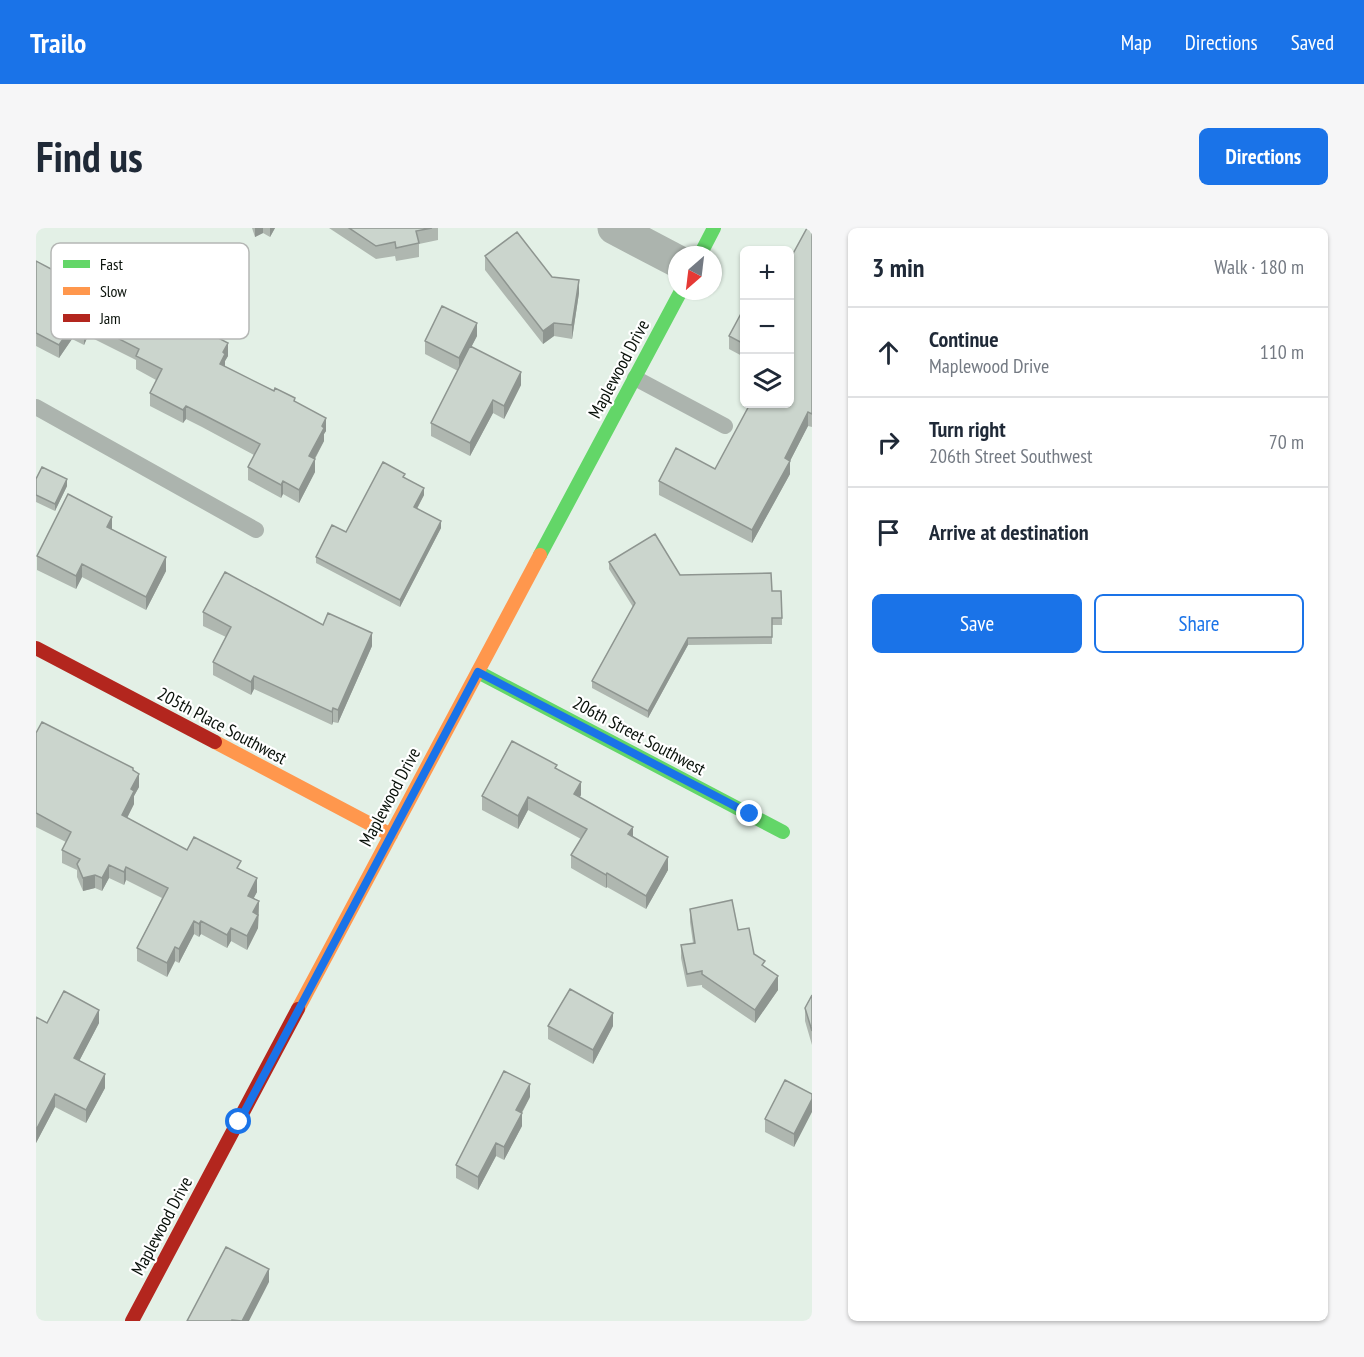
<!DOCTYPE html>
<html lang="en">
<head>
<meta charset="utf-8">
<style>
	body { margin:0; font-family:"PT Sans Narrow",sans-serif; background:#f6f6f7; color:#1f2937 }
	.controls { position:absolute; right:18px; top:18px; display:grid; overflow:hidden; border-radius:9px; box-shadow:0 2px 4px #0004 }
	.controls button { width:54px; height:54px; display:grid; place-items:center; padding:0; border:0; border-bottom:2px solid #e0e1e3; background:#fff; color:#1f2937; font:30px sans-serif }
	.compass { position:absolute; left:632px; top:18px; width:54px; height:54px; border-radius:50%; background:#fff; box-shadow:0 2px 4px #0004; rotate:208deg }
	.stop { position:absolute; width:18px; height:18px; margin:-14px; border:4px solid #1a73e8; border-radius:50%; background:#fff }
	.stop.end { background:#1a73e8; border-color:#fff; box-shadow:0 2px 6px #0008 }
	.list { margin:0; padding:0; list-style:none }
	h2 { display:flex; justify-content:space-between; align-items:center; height:78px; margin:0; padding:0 24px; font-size:26px }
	h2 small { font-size:20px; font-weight:400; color:#747a83 }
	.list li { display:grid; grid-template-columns:39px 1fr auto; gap:18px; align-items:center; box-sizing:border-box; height:90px; padding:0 24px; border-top:2px solid #e0e1e3 }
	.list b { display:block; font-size:22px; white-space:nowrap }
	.list p { margin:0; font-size:20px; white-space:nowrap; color:#747a83 }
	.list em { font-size:20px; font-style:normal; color:#747a83 }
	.actions { display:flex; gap:12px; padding:18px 24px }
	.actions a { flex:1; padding:14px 0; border:2px solid #1a73e8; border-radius:9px; text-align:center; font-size:21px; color:#1a73e8 }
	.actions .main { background:#1a73e8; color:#fff }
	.icon { flex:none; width:33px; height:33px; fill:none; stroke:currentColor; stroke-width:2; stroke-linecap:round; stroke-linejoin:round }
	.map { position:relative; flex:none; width:776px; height:1093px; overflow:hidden; border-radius:9px }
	header { display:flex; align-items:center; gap:36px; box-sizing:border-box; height:84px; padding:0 30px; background:#1a73e8; color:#fff }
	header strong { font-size:28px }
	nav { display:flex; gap:33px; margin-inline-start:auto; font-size:21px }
	.intro { display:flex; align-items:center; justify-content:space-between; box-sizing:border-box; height:144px; padding:0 36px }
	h1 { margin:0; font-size:42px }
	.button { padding:15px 27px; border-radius:9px; background:#1a73e8; color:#fff; font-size:21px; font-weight:700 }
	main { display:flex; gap:36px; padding:0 36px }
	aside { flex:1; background:#fff; border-radius:9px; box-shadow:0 2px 4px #0004 }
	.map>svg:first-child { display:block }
</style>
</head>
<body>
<header>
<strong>Trailo</strong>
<nav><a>Map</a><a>Directions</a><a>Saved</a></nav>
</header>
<div class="intro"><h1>Find us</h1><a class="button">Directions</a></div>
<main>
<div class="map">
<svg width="776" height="1093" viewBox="0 0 776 1093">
	<rect width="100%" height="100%" fill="#e3f0e6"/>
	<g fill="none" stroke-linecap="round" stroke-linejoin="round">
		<path stroke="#acb4ae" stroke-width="16" d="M599,150l90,48
			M0,179l220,123"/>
		<path stroke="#acb4ae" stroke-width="33" d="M578,0l63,33"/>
		<path stroke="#63d668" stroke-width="14" d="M664,27l14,-27
			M504,327l141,-264
			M442,444l305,160"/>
		<path stroke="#ff974d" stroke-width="14" d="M179,514l176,93
			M262,781l242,-454"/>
		<path stroke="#b3261e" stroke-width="14" d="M0,420l179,94
			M96,1093l166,-312"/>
	</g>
	<path fill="#afb7b0" d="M216,0h23l-5,9 -7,-4 -8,4z
		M293,0h109v12l-19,4v13l-23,4 -1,-5 -19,3z
		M776,0v199l-4,-1 -18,35v13l-38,69 -93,-48v-14l56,-12 74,-65z
		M449,28l67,21 27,16 -7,46 -18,-3 -11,8 -58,-74z
		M0,33l15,8 4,-2h20l24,7 13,13 116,69 -3,5v6l70,34 31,30 -2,3v7l-9,18v13l-16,31 -16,-9 -2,4 -33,-18v-13l6,-12 -52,-28 -16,-8 -3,4 -33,-17v-13l6,-13 -20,-11v-9l-48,-24 -4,9 -12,-6 -13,19 -23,-12z
		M708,80v49l-15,-8v-13z
		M441,108l-6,11 50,38 -17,34 -11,-6 -23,43 -39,-20v-13l27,-52 -33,-17v-13z
		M369,250l19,17 -7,14 24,19 -41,79 -84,-44v-6l30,-25z
		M0,251l31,7 -12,25 -19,-9z
		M76,301l54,42 -20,39 -64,-33 -6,12 -39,-19v-14z
		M573,334l163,29 10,27v7h-10v19l-84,1 -40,73 -56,-30v-7l41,-74 -24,-38z
		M167,384l120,13 49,21 -34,77 -5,-1 -1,3 -78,-36 -3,6 -38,-20v-13l13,-25 -23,-11z
		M0,505l97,38 6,16 -5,9v8l-7,14 60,32 54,20 16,22 -4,6 6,3 -1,27 -11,22 -16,-9 -4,7 -26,-14 -2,3 -5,-3 -15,29 -4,-2 -8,16 -30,-16v-13l25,-50 -36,-18 -2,5 -15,-7 -7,13 -7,-3 -12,3 -6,-14v-7l-15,-7v-13l4,-8 -30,-15z
		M521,541l24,26 -2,2 54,40 35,33 -22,39 -39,-22 -1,1 -35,-20v-13l10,-16 -53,-29 -10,19 -36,-19v-14z
		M654,681l48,21 16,24 11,14 13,22 -23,33 -53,-36v-2l-15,2 -6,-29v-13l12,-2 -3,-21z
		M776,767v50l-7,-24v-13z
		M0,789l11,6h52l-20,38 26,27 -19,35 -31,-16 -19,36z
		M512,798h65l-20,38 -45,-25z
		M776,866l-18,53 -29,-15v-13z
		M494,869l-8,16v13l-18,34 -8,-4 -18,34 -22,-12v-13z"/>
	<path fill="#8e9590" d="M219,0h8v5l-8,4z
		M234,0h5l-5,9z
		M543,52v13l-7,46v-14z
		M52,95v13l-4,9v-13z
		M441,95v13l-18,35v-13z
		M518,95v13l-11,8v-13z
		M36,98v13l-13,19v-13z
		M192,115v13l-3,5v6l-5,-3 3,-12z
		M485,144v13l-17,34v-13z
		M457,172v13l-23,43v-13z
		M150,178v13l-3,4v-13z
		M772,184v14l-18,35v13l-38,69v-13l33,-72z
		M290,190v13l-2,3v7l-15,28v-13z
		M279,231v13l-16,31v-13z
		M31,251v7l-12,25v-7z
		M247,253v13l-2,4v-13z
		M388,260v7l-10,19v-7z
		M76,289v13l-5,-3z
		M405,293v7l-41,79v-7z
		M130,329v14l-20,39v-13z
		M46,336v13l-6,12v-13z
		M336,405v13l-34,77v-13z
		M652,410v7l-40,73v-7z
		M218,448v13l-3,6v-13z
		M297,480v14l-1,3v-13z
		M103,546v13l-5,9v8l-12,24v-13l9,-26z
		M545,554v13l-7,12v-13z
		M492,569v13l-10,19v-13z
		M597,599v13l-5,-6z
		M632,629v13l-22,39v-13z
		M73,637v13l-7,13v-13z
		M90,639v13l-2,5v-13z
		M571,645v14l-1,1v-13z
		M59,647v13l-12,3v-13z
		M221,650v14l-9,17v-13z
		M223,673l-1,27 -11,22v-14l6,-24z
		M158,693v13l-15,29v-14z
		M165,693v13l-2,3v-13z
		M195,700v13l-4,7v-13z
		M139,719v14l-8,16v-14z
		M742,748v14l-23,33v-13z
		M63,782v13l-25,48v-13z
		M577,785v13l-20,38v-14z
		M69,846v14l-19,35v-13z
		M494,856v13l-14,26v-13z
		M19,866v13l-19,36v-13z
		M776,871v13l-18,35v-13z
		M486,885v13l-18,34v-13z
		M460,915v13l-18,34v-13z
		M233,1041v13l-20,39h-7z"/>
	<path fill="#cbd5cd" stroke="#8e9590" stroke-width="1.5" d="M313,0h83l-16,3 3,12 -23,5 -1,-6 -19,4z
		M771,0h5v186l-4,-2 -23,46 5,3 -38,69 -93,-49 17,-33 39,21 35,-65h39v-143z
		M481,4l35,45 27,3 -7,45 -18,-2 -11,8 -58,-75z
		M23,31l16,8 13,-5 10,5 1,7 13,6 -2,6 49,24 2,-2 67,35 -5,9 2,2 -5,10 54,27 1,-3 20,10 -1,3 32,17 -4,8 2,2 -15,28 6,3 -16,31 -16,-9 -2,4 -33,-18 12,-23 -58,-30 -16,-8 -3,4 -33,-17 12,-24 -26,-13 3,-7 -51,-26 -4,9 -12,-6 -13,19 -23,-12v-72l15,8 2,-3 2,1z
		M406,78l35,17 -18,35 -34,-17z
		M708,80v36l-15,-8z
		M434,118l51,26 -17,34 -11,-6 -23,43 -39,-20z
		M347,234l22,12 -2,3 21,11 -10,19 27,14 -41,79 -84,-43 16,-32 14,7z
		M6,239l25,12 -12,25 -19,-9v-16z
		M32,266l44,23 -5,10 59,30 -20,40 -64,-33 -6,12 -39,-20z
		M619,306l25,41 91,-2 1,18h9l1,27h-10v19l-84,1 -40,73 -56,-30 43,-78 -26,-41z
		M189,344l98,53 5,-12 44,20 -34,77 -5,-2 -1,4 -78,-36 -3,6 -38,-20 18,-35 -28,-15z
		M6,494l91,46v2l6,4 -8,15 3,2 -12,24 65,35 7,-13 47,24 -4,7 20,10 -9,18 11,5 -6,11 5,3 -11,21 -16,-8 -4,7 -26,-14 -2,3 -5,-3 -15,28 -4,-2 -8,16 -30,-15 31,-60 -42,-21 -2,5 -15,-7 -7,13 -7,-3 -12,3 -6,-14 3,-5 -18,-9 9,-18 -35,-19v-80z
		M476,513l45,24 -2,3 26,14 -7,12 59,33 -5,7 40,23 -22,39 -39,-23 -1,2 -35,-20 16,-26 -59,-32 -10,19 -36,-20z
		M696,672l6,30 11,-2 5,26 11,7 -3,4 16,11 -23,34 -53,-36v-3l-15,3 -6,-29 14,-2 -5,-34z
		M534,761l43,24 -20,37 -45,-24z
		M28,763l35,19 -25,48 31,16 -19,36 -31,-16 -19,36v-113l11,6z
		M776,767v36l-7,-23z
		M468,843l26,13 -14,26 6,3 -18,34 -8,-4 -18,34 -22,-12z
		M749,852l27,14v5l-18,35 -29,-15z
		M190,1019l43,22 -27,52 -10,-1v1h-45z"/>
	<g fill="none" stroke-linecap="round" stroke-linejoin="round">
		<path stroke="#1a73e8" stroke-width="8" d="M203,894l239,-450 272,142"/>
	</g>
	<g text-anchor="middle" stroke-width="4.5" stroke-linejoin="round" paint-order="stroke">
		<g font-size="18" fill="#081009" stroke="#fff">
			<text transform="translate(583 141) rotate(-62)" y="6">Maplewood Drive</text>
			<text transform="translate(186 498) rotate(28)" y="6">205th Place Southwest</text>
			<text transform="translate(603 508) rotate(28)" y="6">206th Street Southwest</text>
			<text transform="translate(354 569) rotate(-62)" y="6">Maplewood Drive</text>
			<text transform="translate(126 998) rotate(-62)" y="6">Maplewood Drive</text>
		</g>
	</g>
	<rect x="15" y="15" width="198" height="96" rx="9" fill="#fff" stroke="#b5b7b5" stroke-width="1.5"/>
	<rect x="27" y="32" width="27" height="8" fill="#63d668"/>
	<rect x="27" y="59" width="27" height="8" fill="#ff974d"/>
	<rect x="27" y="86" width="27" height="8" fill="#b3261e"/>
	<g font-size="16" fill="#081009">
		<text x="64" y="42">Fast</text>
		<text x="64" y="69">Slow</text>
		<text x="64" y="96">Jam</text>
	</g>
</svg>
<div class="controls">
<button>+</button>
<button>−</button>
<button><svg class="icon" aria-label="layers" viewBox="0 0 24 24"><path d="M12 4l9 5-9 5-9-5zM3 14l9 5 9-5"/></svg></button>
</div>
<svg class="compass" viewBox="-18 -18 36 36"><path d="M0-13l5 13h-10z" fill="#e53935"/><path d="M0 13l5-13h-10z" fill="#747a83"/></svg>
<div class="stop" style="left:203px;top:894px"></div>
<div class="stop end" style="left:714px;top:586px"></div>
</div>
<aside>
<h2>3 min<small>Walk · 180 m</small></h2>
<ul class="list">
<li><svg class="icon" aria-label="ahead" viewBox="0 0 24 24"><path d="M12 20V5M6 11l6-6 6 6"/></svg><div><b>Continue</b><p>Maplewood Drive</p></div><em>110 m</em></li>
<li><svg class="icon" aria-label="right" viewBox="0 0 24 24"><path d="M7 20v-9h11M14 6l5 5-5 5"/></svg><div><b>Turn right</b><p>206th Street Southwest</p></div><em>70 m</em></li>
<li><svg class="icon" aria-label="arrive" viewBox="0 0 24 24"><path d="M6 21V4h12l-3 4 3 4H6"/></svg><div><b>Arrive at destination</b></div></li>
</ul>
<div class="actions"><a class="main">Save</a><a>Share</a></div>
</aside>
</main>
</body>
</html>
